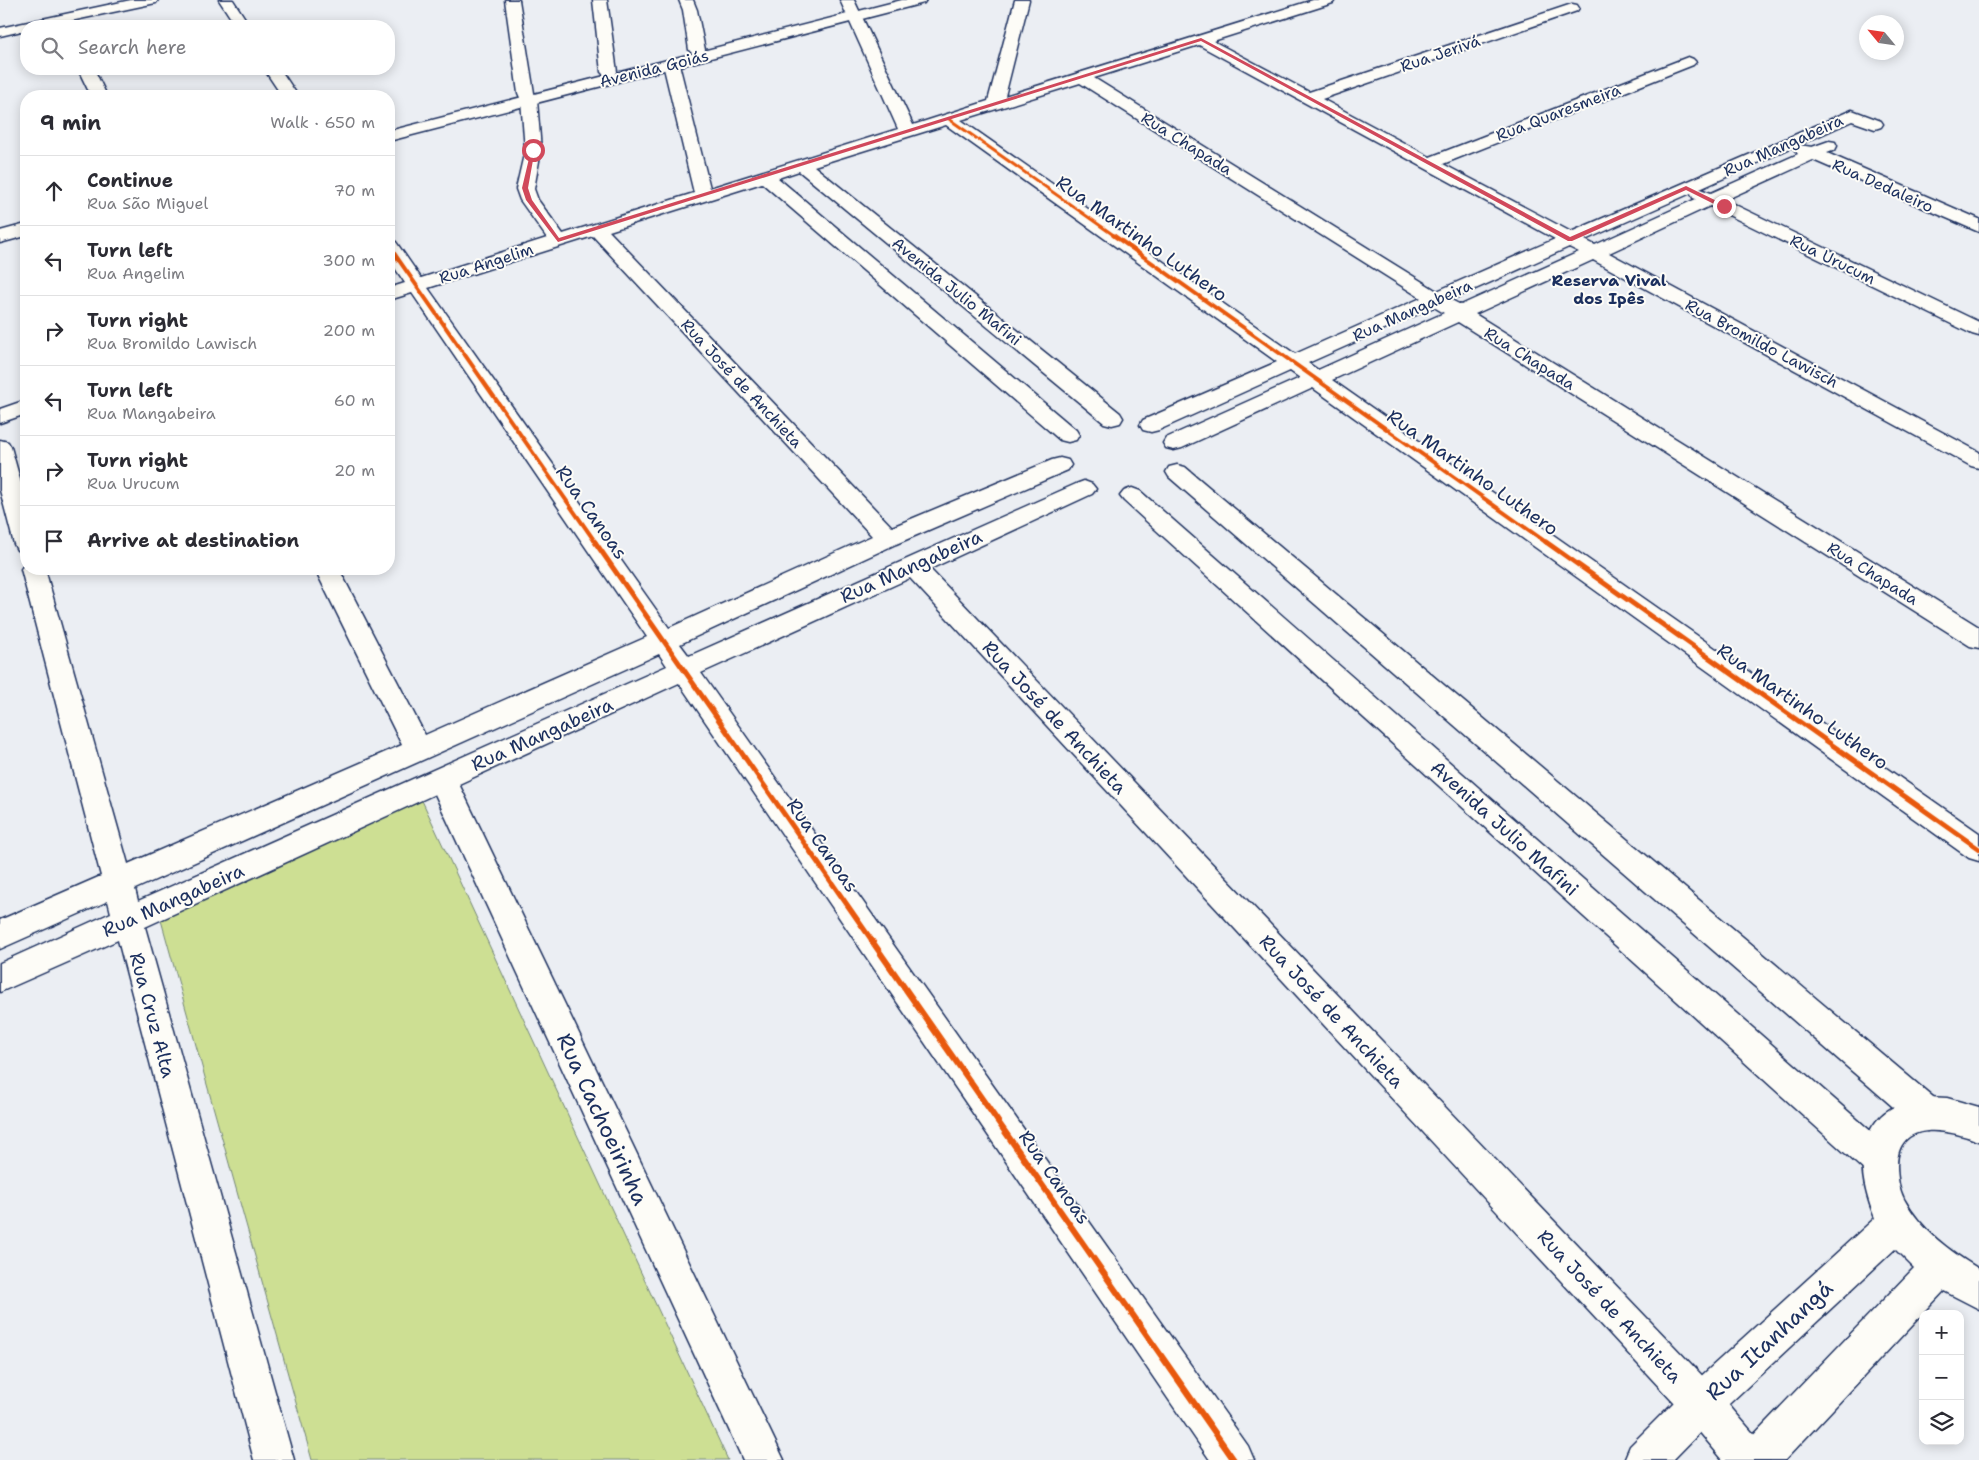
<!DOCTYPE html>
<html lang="en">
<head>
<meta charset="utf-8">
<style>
	body { margin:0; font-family:"Shantell Sans",sans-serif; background:#f2f2f3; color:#2b2b33 }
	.controls { position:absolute; right:15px; bottom:15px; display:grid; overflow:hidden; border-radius:10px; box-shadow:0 2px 12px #0003 }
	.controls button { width:45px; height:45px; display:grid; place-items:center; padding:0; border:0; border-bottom:1px solid #e1e1e2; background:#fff; color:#2b2b33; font:25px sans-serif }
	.compass { position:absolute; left:1859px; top:15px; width:45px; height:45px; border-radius:50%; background:#fff; box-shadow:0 2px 12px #0003; rotate:299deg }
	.stop { position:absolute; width:15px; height:15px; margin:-11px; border:4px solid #d1495b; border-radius:50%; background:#fff }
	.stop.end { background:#d1495b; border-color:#fff; box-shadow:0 1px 5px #0008 }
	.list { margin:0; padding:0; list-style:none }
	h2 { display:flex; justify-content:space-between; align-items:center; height:65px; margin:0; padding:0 20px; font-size:21px }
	h2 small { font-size:16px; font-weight:400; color:#7c7c81 }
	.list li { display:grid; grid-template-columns:32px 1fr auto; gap:15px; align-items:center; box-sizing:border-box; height:70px; padding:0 20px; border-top:1px solid #e1e1e2 }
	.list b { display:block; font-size:19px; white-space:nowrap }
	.list p { margin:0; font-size:16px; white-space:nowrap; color:#7c7c81 }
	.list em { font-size:16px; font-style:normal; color:#7c7c81 }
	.icon { flex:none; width:28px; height:28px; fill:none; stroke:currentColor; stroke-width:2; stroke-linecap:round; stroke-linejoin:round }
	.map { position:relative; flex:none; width:1979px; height:1460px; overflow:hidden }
	.search { position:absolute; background:#fff; box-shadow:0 2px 12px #0003; left:20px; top:20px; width:375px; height:55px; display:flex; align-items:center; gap:12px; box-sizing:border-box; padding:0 18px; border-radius:20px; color:#7c7c81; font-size:19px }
	.panel { position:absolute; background:#fff; box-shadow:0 2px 12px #0003; left:20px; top:90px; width:375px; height:485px; border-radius:20px }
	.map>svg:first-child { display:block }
</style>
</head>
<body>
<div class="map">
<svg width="1979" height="1460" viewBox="0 0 1979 1460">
	<rect width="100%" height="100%" fill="#ebeef3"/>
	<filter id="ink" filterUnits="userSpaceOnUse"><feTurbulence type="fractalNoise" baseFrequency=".02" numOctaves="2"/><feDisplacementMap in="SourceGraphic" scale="10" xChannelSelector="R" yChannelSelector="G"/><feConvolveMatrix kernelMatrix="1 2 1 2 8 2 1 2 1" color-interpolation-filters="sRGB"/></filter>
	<g filter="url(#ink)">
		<path fill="#cddf93" stroke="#748778" d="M419,794l309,666h-416l-153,-547z"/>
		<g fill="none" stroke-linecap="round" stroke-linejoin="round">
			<g stroke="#1b2f5e" stroke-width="3">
				<path id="minor" d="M131,0h27l-2,3 -5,1 -104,22h-21v4l-26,6v-8z
					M219,0h14l17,26h-14z
					M505,0h14l15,93 3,7 4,50 -7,39 4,11 25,34 131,-41 -31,-129 3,-3h10l3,3 31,124 188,-59 -58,-129h14l59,125 75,-24 27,-101h14l-24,96 308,-96h22l-2,3 -120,38 96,51 263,-88 5,1 2,3 -2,3 -255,88 108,58 258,-100 5,2 3,3 -3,3 -250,99 128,68 281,-122 29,11 2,3 -2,3 -6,2 -23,-8 -53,24 13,2 17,-6 6,1 2,4 -2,4 -8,3 152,66v13l-166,-72 -88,40 254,122v14l-7,-2 -262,-128 -101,47 370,199v16l-8,-2 -378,-206 -118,54 504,313v21l-9,-2 -512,-324 -126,58 647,453v28l-10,-3 -656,-470 -131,60 -8,2 -8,-2 -3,-5 3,-5 134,-60 -10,-7 -131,59 -8,2 -8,-2 -3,-5 3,-5 134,-58 -331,-237 -132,41 306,247 3,5 -3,5 -8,2 -8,-2 -305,-252 -21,7 298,252 3,5 -3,5 -8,2 -8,-2 -298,-257 -153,48 283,296 160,-67 8,-2 8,2 3,5 -3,5 -172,74 -216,100 9,12 387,-172 8,-3 8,3 4,5 -4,5 -162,75 785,820 49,57 6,14h-47l-36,-43 -777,-839 -209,95 547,773 6,14h-44l-531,-777 -220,101 325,676h-41l-308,-666 -290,133 149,533h-40l-136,-520 -118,52v-29l111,-50 -3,-12 -108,48v-29l101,-44 -80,-307 5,-7v7h19l83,295 274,-119 -87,-176h24l86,166 222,-98 -235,-344 -23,7v-12l16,-5 -16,-24v-19l7,2 25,36 126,-40 -27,-38 -4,-11 9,-39 -4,-50 -3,-7zM1199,45l356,194 -118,52 -343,-213zM1080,83l341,215 -126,56 -334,-234zM1795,146l-1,3 4,5 -87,39 -11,-4zM1691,193l2,5 3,1 -101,46 -10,-5zM593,236l279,300 -203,92 -241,-340zM1569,247l10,5 -118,53 -10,-5zM1434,307l10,6 -126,57 -10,-7zM659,654l8,12 -529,235 -3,-12z
					M593,0h14l10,72 -3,3h-10l-3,-3z
					M679,0h14l4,10 8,40 -3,3h-10l-3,-3 -6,-40z
					M78,69h16l13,27h-16z
					M264,69h16l18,27h-16z
					M26,400v14l-26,9v-14z
					M0,440l8,2 3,5 15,54v51l-9,-2 -3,-6 -14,-54z
					M1177,465l8,2 754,635 5,12 -5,12 -12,5 -12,-5 -746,-649 -3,-5 3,-5z
					M1132,488l8,3 750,657 6,12 -6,12 -12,6 -12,-6 -742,-671 -4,-5 4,-5z"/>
			</g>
			<g stroke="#1b2f5e" stroke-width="3">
				<path id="tertiary" d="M902,0h24l-2,3 -535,138v-10z
					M26,224v12l-26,7v-12z
					M1927,1097l20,1 32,9v34c-29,-11 -81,-24 -82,24 0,11 2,24 7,34 17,31 45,52 75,70v40l-35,-18 -159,169h-48l6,-14 171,-178 -19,-19 -180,168 -42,43h-49l6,-14 57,-57 188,-171c-13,-32 -22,-74 6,-102 12,-12 30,-15 46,-19z"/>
			</g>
			<use href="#minor" fill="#fdfcf7" fill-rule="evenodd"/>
			<use href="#tertiary" fill="#fdfcf7" fill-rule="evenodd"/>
			<g stroke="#fdfcf7" stroke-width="5">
				<path id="cycleway-far3" d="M949,119l166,117"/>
			</g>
			<g stroke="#fdfcf7" stroke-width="6">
				<path id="cycleway-far2" d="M1113,235l434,308
					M389,246l207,297"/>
			</g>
			<g stroke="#fdfcf7" stroke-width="8">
				<path id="cycleway-far1" d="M595,542l278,400
					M1546,542l433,307"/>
			</g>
			<g stroke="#fdfcf7" stroke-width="9">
				<path id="cycleway" d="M872,941l362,519"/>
			</g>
			<use href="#cycleway-far3" stroke="#e8590c" stroke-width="3"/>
			<use href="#cycleway-far2" stroke="#e8590c" stroke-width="4"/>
			<use href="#cycleway-far1" stroke="#e8590c" stroke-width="5"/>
			<use href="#cycleway" stroke="#e8590c" stroke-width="6"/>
		</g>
	</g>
	<path fill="#d1495b" d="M1201,38l369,199 116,-51 41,20 -5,2 -36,-18 -114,51h-4l-367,-200 -643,201 -32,-42 -4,-12 9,-38 4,-1 -7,39 4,12 27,38z"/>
	<g text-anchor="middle" stroke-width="4" stroke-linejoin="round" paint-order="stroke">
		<g font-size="16" fill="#1b2f5e" stroke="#fdfcf7">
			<text transform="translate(1440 53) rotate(-19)" y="6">Rua Jerivá</text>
			<text transform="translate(654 68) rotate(-14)" y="6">Avenida Goiás</text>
			<text transform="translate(1558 112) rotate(-21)" y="6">Rua Quaresmeira</text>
			<text transform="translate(1187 143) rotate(32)" y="6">Rua Chapada</text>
			<text transform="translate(1783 145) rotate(-24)" y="6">Rua Mangabeira</text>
			<text transform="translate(1883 185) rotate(24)" y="6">Rua Dedaleiro</text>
			<text transform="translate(1833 259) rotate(26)" y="6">Rua Urucum</text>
			<text transform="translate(486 263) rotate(-18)" y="6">Rua Angelim</text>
			<text transform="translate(957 291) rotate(39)" y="6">Avenida Julio Mafini</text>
			<text transform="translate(1412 310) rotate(-24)" y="6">Rua Mangabeira</text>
			<text transform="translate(1762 343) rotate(28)" y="6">Rua Bromildo Lawisch</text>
			<text transform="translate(1530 358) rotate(32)" y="6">Rua Chapada</text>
			<text transform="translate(742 383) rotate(47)" y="6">Rua José de Anchieta</text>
			<text transform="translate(1873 573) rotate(32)" y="6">Rua Chapada</text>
		</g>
		<g font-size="16" font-weight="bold" fill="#1b2f5e" stroke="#fdfcf7">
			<text x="1609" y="286">Reserva Vival<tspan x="1609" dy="18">dos Ipês</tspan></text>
		</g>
		<g font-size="19" fill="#1b2f5e" stroke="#fdfcf7">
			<text transform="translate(1142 238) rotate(35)" y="7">Rua Martinho Luthero</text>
			<text transform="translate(1473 472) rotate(35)" y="7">Rua Martinho Luthero</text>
			<text transform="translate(592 512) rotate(55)" y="7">Rua Canoas</text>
			<text transform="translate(911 566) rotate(-24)" y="7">Rua Mangabeira</text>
			<text transform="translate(1803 706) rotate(35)" y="7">Rua Martinho Luthero</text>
			<text transform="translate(1055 717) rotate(47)" y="7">Rua José de Anchieta</text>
			<text transform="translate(542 734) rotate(-24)" y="7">Rua Mangabeira</text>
			<text transform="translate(1505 828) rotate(42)" y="7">Avenida Julio Mafini</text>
			<text transform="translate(823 845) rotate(55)" y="7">Rua Canoas</text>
			<text transform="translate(173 900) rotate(-24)" y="7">Rua Mangabeira</text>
			<text transform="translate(1332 1011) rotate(47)" y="7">Rua José de Anchieta</text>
			<text transform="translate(153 1015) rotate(75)" y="7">Rua Cruz Alta</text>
			<text transform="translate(1055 1177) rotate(55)" y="7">Rua Canoas</text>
			<text transform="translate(1610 1306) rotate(47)" y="7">Rua José de Anchieta</text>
		</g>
		<g font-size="22" fill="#1b2f5e" stroke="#fdfcf7">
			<text transform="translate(603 1119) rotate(65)" y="8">Rua Cachoeirinha</text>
			<text transform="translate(1769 1340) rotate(-43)" y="8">Rua Itanhangá</text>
		</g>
	</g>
</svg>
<div class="controls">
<button>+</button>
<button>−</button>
<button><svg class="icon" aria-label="layers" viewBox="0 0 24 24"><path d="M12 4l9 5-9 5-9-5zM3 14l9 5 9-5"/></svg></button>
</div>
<svg class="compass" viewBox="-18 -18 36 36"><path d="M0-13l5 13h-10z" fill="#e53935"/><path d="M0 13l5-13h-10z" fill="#7c7c81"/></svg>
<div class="stop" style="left:533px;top:150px"></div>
<div class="stop end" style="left:1724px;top:206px"></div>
<div class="search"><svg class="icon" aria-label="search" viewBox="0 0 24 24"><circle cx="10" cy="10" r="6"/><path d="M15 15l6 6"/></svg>Search here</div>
<section class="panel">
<h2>9 min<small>Walk · 650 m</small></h2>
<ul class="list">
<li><svg class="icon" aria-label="ahead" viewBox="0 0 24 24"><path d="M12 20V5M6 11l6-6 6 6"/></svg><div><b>Continue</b><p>Rua São Miguel</p></div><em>70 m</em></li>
<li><svg class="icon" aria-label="left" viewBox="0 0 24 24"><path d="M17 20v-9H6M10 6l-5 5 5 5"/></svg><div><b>Turn left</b><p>Rua Angelim</p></div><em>300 m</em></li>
<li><svg class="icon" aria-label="right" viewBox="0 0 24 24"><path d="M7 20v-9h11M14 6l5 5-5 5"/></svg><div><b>Turn right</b><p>Rua Bromildo Lawisch</p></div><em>200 m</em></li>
<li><svg class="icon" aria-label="left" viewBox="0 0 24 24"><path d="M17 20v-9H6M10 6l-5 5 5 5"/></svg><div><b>Turn left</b><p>Rua Mangabeira</p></div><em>60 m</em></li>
<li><svg class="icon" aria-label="right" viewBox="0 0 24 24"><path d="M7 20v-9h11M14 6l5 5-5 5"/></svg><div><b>Turn right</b><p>Rua Urucum</p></div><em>20 m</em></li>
<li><svg class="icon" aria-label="arrive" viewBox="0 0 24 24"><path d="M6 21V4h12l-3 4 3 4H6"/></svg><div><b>Arrive at destination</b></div></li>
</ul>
</section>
</div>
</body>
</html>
